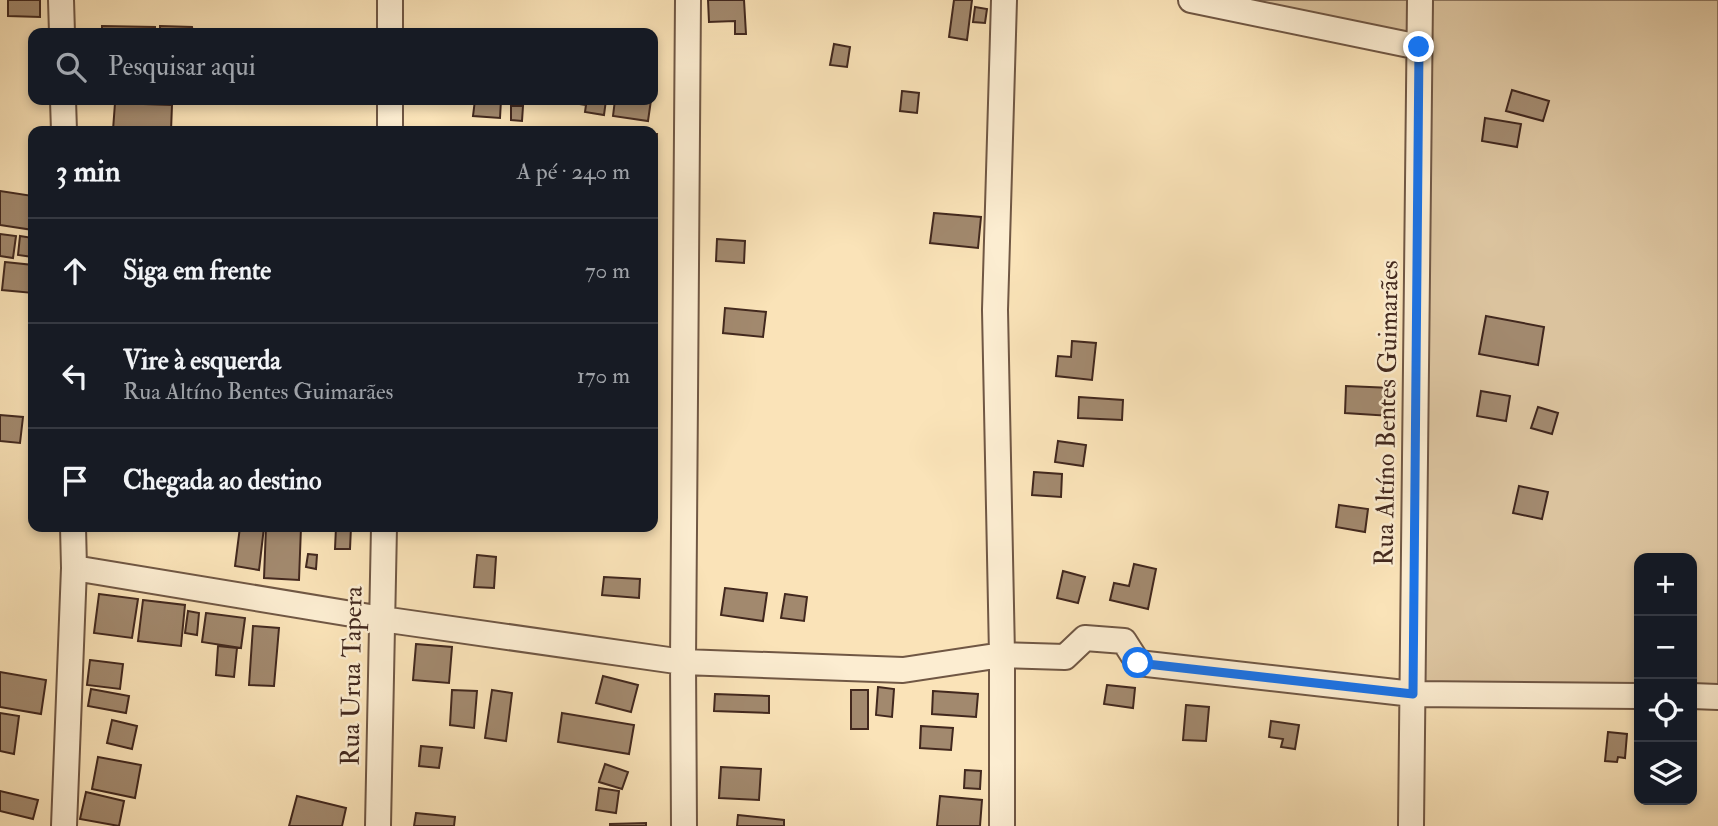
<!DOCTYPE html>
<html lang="pt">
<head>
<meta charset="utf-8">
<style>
	body { margin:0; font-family:"IM FELL Double Pica",serif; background:#242831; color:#f1f3f6 }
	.controls { position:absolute; right:21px; bottom:21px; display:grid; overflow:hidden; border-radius:14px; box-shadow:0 4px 10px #0003 }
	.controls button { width:63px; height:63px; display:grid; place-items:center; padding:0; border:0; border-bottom:2px solid #363941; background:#171b24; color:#f1f3f6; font:35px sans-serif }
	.stop { position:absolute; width:21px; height:21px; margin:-16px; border:5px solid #1a73e8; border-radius:50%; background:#fff }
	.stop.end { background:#1a73e8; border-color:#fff; box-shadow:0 2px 7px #0008 }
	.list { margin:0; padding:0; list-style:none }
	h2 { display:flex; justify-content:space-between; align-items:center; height:91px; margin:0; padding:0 28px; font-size:30px }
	h2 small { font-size:23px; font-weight:400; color:#9ea1a6 }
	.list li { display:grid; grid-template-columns:46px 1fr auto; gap:21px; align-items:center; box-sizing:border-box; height:105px; padding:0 28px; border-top:2px solid #363941 }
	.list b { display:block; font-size:26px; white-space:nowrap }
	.list p { margin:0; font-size:23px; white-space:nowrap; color:#9ea1a6 }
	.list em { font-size:23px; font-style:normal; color:#9ea1a6 }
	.icon { flex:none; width:38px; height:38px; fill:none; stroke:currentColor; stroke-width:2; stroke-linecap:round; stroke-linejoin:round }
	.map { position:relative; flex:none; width:1718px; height:826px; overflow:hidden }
	.search { position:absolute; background:#171b24; box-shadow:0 4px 10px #0003; left:28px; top:28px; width:630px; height:77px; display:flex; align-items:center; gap:18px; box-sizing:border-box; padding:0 24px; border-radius:14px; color:#9ea1a6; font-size:26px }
	.panel { position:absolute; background:#171b24; box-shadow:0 4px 10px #0003; left:28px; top:126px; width:630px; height:406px; border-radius:14px }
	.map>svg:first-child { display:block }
</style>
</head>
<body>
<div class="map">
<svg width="1718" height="826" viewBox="0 0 1718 826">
	<rect width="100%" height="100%" fill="#fae3b8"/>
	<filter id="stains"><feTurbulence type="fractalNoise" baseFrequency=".00286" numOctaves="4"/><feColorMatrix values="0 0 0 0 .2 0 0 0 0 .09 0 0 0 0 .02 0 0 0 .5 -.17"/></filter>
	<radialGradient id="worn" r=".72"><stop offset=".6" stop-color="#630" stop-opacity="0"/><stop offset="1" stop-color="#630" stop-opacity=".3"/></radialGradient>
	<path fill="#dbc39e" stroke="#8e765e" stroke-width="2" d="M1232,0h179l1,36z
		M1433,0h285v692h-26v-134h-53v134l-221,-1 11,-626z"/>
	<path fill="#a2896e" stroke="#42281e" stroke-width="2" d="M8,0h32v17l-32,-1z
		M708,0h36l2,34h-11v-13l-26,1z
		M954,0h18l-5,40 -18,-3z
		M975,7l12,2 -2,14 -12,-1z
		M102,26l53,1v6h-53z
		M160,26l32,1 1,6h-33z
		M834,44l16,3 -3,20 -17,-2z
		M1512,90l37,11 -6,20 -37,-10z
		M902,91l17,2 -2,20 -17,-2z
		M475,100h26l-1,18 -27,-2z
		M566,100h40l-2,15 -19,-3 1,-7 -20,-3z
		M615,100h36l-3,21 -35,-5z
		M115,103l57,2 -1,26 -58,-1z
		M511,106h12l-1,15 -11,-1z
		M1485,118l36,6 -4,23 -35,-6z
		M653,134h4l-1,20h-3z
		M0,191l33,5v34l-33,-5z
		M934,213l47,4 -3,31 -48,-5z
		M0,234l16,2 -3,22 -13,-2z
		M20,236l13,2v19l-15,-2z
		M717,239l28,2 -1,22 -28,-2z
		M5,262l28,3v28l-31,-3z
		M725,308l41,4 -3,25 -40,-4z
		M1486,316l58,11 -6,38 -59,-11z
		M1072,341l24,2 -4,37 -36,-4 2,-20 13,1z
		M1346,386l46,2 -1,28 -46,-3z
		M1481,391l29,5 -4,25 -29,-5z
		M1079,397l44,3 -1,20 -44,-2z
		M1538,407l20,6 -6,21 -21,-6z
		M0,415l23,2 -3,26 -20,-2z
		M1058,441l28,4 -3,21 -28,-4z
		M1034,472l28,2 -1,23 -29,-2z
		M1519,486l29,6 -6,27 -29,-6z
		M1339,505l29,4 -3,23 -29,-5z
		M240,527h24l-5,43 -24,-4z
		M266,527h35l-2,53 -35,-2z
		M336,527h15l-1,22h-15z
		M308,554l9,1 -1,14 -10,-2z
		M477,555l19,2 -2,31 -20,-1z
		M1134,564l22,5 -8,40 -38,-9 4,-17 15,3z
		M1063,571l22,6 -7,26 -21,-5z
		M604,577l36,2 -1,19 -37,-3z
		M725,588l42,5 -4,28 -42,-6z
		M99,594l39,5 -6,39 -38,-5z
		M785,594l22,3 -3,24 -23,-3z
		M143,600l42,5 -4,41 -43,-5z
		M188,611l11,2 -2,22 -12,-2z
		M206,613l39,5 -4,30 -39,-6z
		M253,626l26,2 -5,58 -25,-1z
		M416,644l36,3 -3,36 -36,-3z
		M218,646l19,2 -3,29 -18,-2z
		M90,660l33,4 -3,25 -33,-4z
		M0,672l46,8 -5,34 -41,-7z
		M603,676l35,9 -7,27 -35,-9z
		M1107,685l28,3 -2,20 -29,-4z
		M878,687l16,2 -2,28 -16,-2z
		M91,689l38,7 -3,17 -38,-7z
		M452,690l25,1 -3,37 -24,-3z
		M492,690l20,3 -6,48 -21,-3z
		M851,690h17v39h-17z
		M933,691l45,3 -2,23 -44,-3z
		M715,694l54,2v17l-55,-2z
		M1186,705l23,2 -3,34 -23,-1z
		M0,713l19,3 -5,38 -14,-3z
		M562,713l72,12 -5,29 -71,-12z
		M112,720l25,6 -5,23 -25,-6z
		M1271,721l28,4 -4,24 -14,-2 2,-8 -14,-2z
		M921,726l32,2 -2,22 -31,-2z
		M1608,732l19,2 -2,24 -7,-1 -1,5 -12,-1z
		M1636,732h3v29h-4z
		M421,746l21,2 -3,20 -20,-2z
		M98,757l43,8 -6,33 -43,-9z
		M605,764l23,8 -6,17 -23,-7z
		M721,767l40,2 -2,31 -40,-2z
		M965,770l16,1 -1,18 -16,-1z
		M599,788l20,3 -3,22 -20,-3z
		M0,791l38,9 -5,19 -33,-8z
		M86,792l38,9 -5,25 -39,-7z
		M297,796l49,12 -4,18h-53z
		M940,796l42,4 -2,26h-43z
		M416,813l39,4 -1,9h-40z
		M738,815l46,5v6h-47z
		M646,823v3h-36v-2z"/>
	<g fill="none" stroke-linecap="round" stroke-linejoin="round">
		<g stroke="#705744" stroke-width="28">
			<path id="minor" d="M61,0l1,33
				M390,0v33
				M1191,0l228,47
				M63,100l1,31
				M390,100v31
				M74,568l308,51 301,43 220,8 99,-15 63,2 20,-19 39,3 14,22 275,31 226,2
				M1692,696l26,1
				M64,826l10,-258 -1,-41
				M378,826l6,-299
				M684,826l-1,-164 5,-662
				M1002,826v-171l-7,-345 9,-310
				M1411,826l9,-826"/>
		</g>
		<use href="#minor" stroke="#fcedd1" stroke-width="24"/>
	</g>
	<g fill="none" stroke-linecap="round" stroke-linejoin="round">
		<path stroke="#1a73e8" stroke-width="9" d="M1138,663l275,31 6,-647"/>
	</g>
	<g text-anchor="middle" stroke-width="5" stroke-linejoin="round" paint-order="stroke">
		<g font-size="26" fill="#42281e" stroke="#fcedd1">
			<text transform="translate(1386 413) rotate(-89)" y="9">Rua Altíno Bentes Guimarães</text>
			<text transform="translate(351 676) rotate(-89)" y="9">Rua Urua Tapera</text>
		</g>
	</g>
	<rect width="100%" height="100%" filter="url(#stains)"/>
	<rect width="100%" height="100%" fill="url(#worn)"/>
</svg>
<div class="controls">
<button>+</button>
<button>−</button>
<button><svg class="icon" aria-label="locate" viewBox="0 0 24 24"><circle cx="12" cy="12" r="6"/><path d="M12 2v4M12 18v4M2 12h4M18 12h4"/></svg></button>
<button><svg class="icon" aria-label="layers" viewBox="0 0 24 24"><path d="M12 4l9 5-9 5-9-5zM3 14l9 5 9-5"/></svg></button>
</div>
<div class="stop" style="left:1138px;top:663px"></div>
<div class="stop end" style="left:1419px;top:47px"></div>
<div class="search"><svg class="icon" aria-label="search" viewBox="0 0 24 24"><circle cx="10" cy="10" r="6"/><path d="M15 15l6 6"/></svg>Pesquisar aqui</div>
<section class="panel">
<h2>3 min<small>A pé · 240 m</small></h2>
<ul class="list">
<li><svg class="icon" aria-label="ahead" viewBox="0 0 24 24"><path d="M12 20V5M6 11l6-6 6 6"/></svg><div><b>Siga em frente</b></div><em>70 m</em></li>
<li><svg class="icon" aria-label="left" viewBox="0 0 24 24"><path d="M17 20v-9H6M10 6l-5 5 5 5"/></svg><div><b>Vire à esquerda</b><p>Rua Altíno Bentes Guimarães</p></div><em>170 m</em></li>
<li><svg class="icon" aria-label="arrive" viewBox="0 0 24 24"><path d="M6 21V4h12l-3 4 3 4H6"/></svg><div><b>Chegada ao destino</b></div></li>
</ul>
</section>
</div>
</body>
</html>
